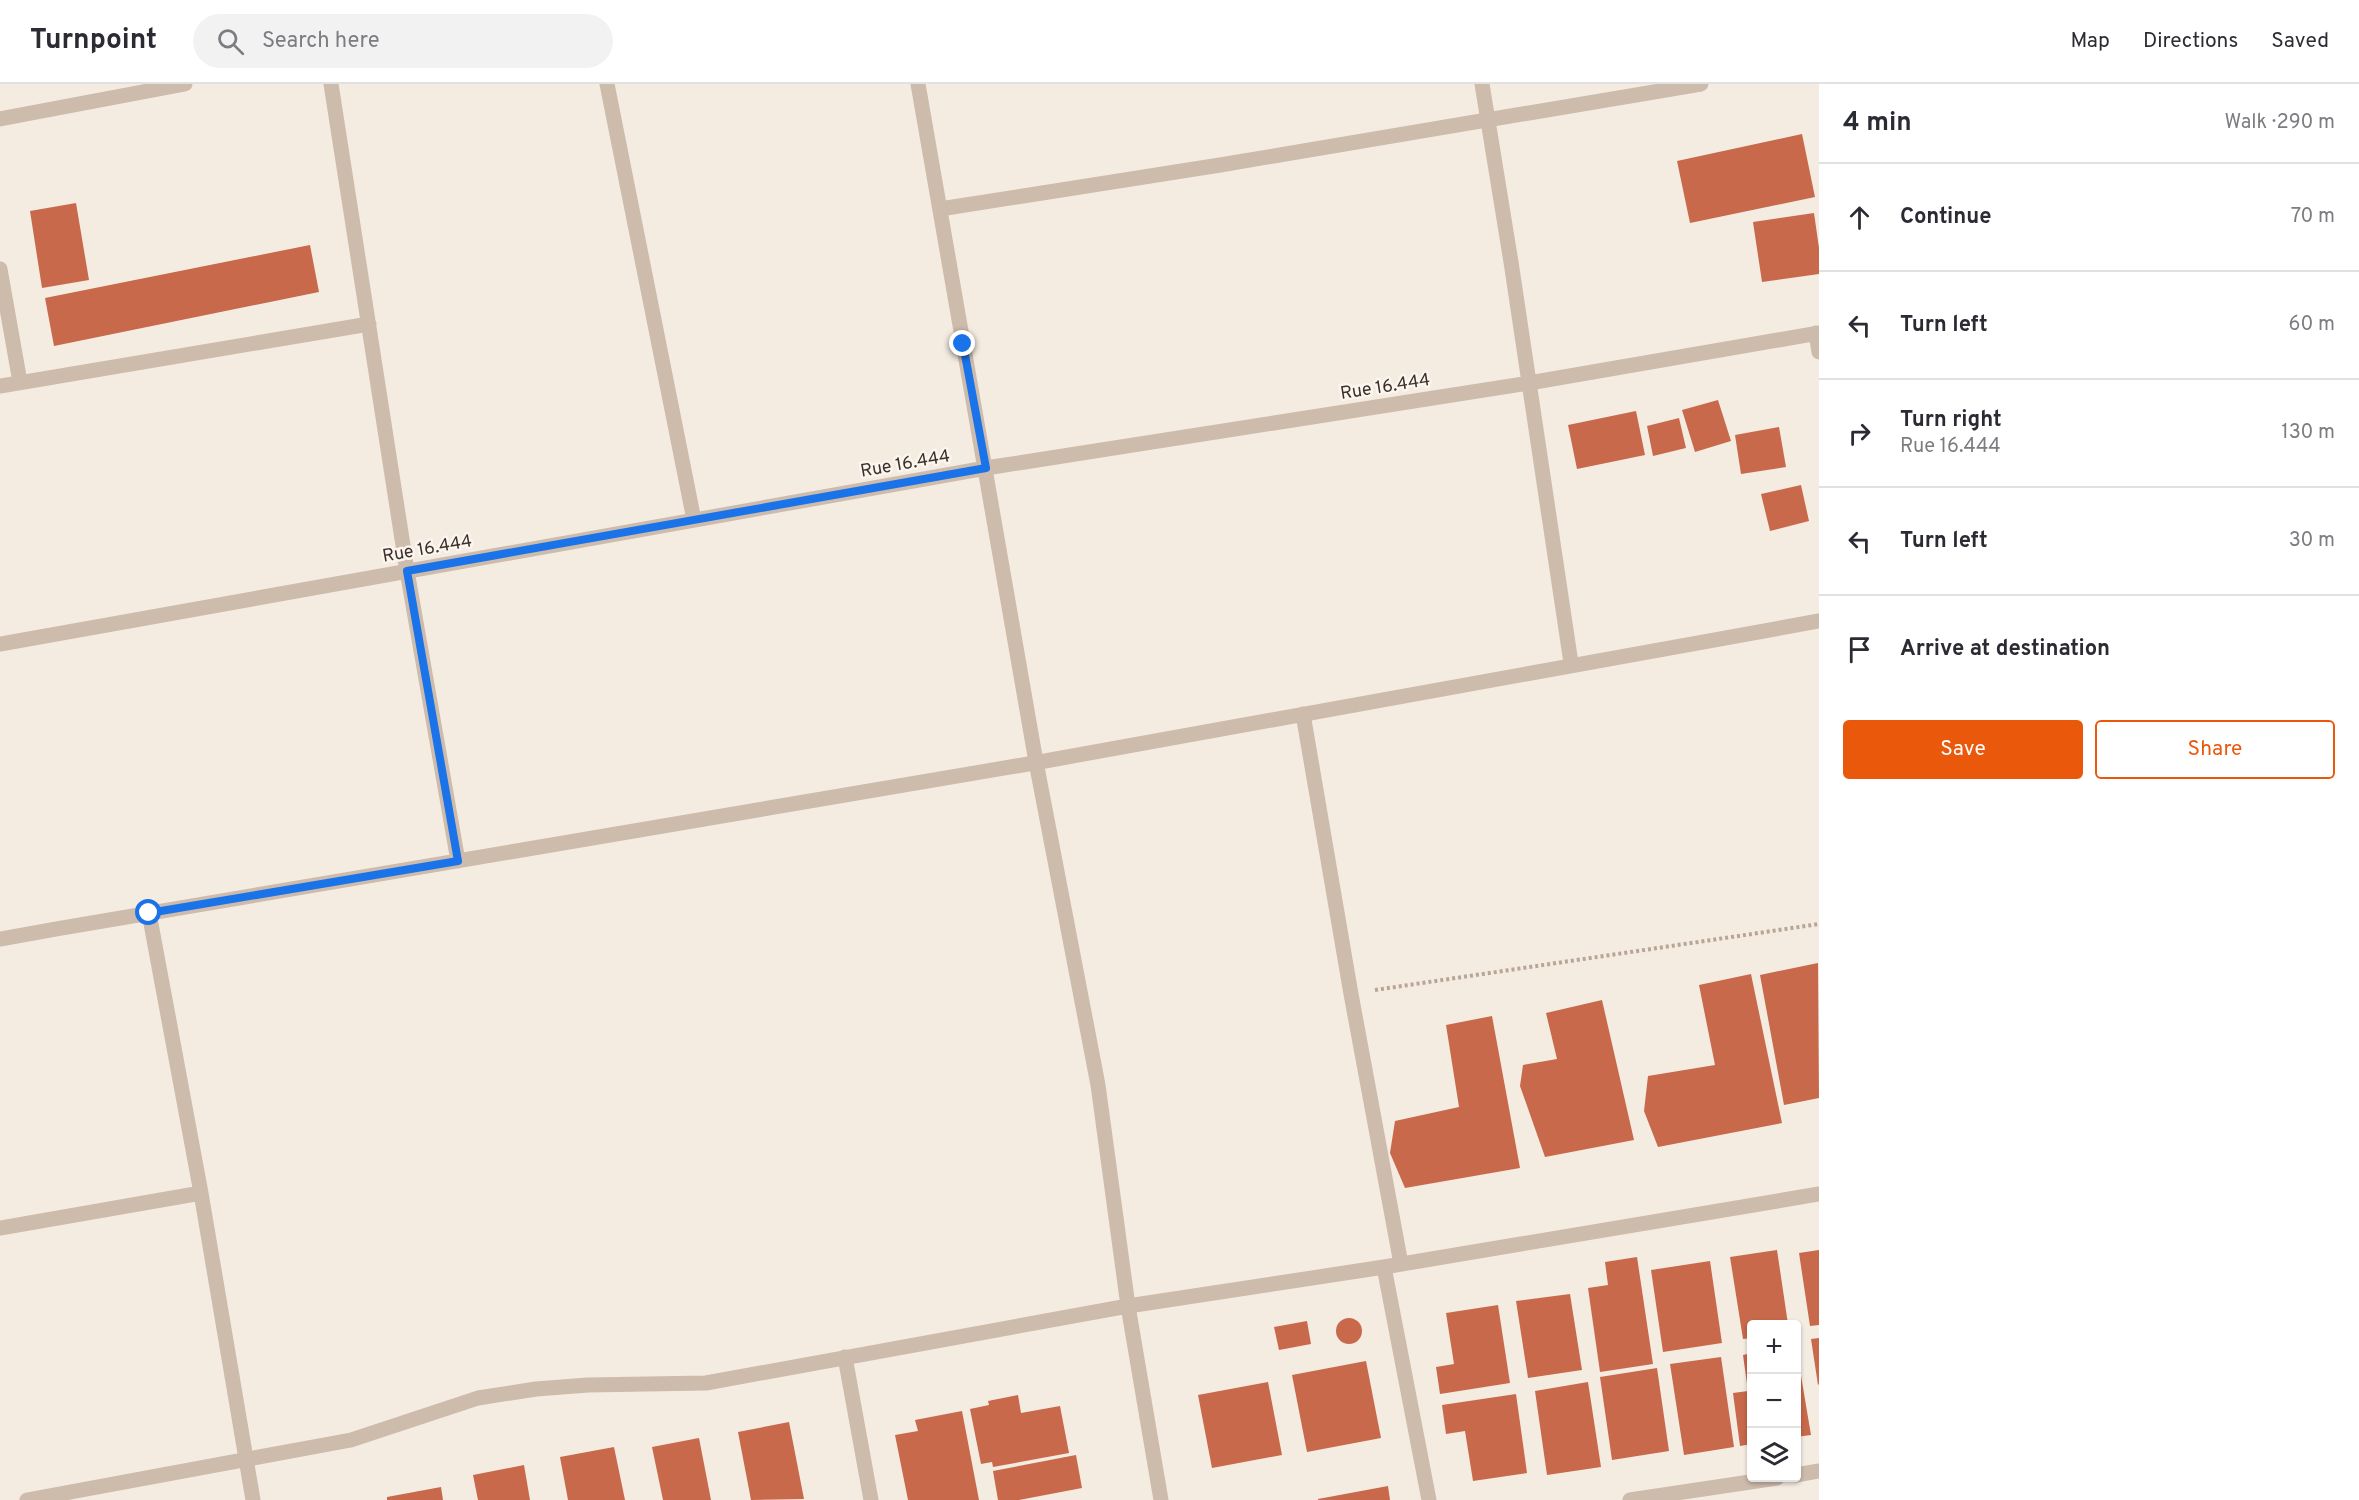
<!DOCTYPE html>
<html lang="en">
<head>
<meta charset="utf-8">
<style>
	body { margin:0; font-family:Overpass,sans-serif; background:#f2f2f3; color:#2b2b33 }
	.controls { position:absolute; right:18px; bottom:18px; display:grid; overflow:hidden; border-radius:6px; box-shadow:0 2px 4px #0004 }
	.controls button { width:54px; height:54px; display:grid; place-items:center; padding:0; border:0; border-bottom:2px solid #e1e1e2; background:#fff; color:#2b2b33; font:30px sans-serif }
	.stop { position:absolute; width:18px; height:18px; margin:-14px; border:4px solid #1a73e8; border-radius:50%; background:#fff }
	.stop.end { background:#1a73e8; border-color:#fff; box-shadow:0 2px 6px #0008 }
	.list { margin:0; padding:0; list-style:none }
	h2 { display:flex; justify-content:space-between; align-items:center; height:78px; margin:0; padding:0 24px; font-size:26px }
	h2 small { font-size:20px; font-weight:400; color:#7c7c81 }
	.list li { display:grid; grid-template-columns:39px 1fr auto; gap:18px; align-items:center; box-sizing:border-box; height:108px; padding:0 24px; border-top:2px solid #e1e1e2 }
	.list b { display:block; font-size:22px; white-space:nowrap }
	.list p { margin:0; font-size:20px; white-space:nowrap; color:#7c7c81 }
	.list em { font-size:20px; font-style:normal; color:#7c7c81 }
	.actions { display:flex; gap:12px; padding:18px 24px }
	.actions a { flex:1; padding:14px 0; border:2px solid #ea580c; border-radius:6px; text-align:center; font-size:21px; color:#ea580c }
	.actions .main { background:#ea580c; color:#fff }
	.icon { flex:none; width:33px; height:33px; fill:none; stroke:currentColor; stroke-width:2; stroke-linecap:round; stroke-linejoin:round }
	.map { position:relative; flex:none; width:1819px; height:1416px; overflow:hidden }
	header { display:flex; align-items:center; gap:36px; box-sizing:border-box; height:84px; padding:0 30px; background:#fff; border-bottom:2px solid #e1e1e2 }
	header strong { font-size:28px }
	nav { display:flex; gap:33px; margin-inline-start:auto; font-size:21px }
	.search { width:420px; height:54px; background:#f2f2f3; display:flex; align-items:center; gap:15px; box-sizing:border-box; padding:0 21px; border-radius:33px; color:#7c7c81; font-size:22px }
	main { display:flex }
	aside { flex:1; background:#fff }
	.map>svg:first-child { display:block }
</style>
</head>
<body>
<header>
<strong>Turnpoint</strong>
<div class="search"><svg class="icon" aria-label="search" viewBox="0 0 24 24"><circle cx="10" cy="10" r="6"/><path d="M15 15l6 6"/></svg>Search here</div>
<nav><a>Map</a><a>Directions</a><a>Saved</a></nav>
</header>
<main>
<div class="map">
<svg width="1819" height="1416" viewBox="0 0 1819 1416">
	<rect width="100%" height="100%" fill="#f4ebe1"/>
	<path fill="#c8694b" d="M1802,50l13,63 -125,26 -13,-62z
		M76,119l13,77 -47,8 -12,-77z
		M1814,129l5,35v26l-57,8 -9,-60z
		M310,161l9,47 -265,54 -9,-48z
		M1718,316l13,41 -36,11 -13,-42z
		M1636,327l9,44 -68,14 -9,-44z
		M1679,334l7,30 -33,8 -6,-30z
		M1779,343l7,40 -45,7 -6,-39z
		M1801,401l8,36 -39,10 -9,-37z
		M1818,879l1,135 -35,7 -24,-130z
		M1751,890l31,149 -124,24 -14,-36 4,-35 67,-11 -16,-80z
		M1602,916l32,140 -89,17 -25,-71 3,-21 34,-6 -11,-46z
		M1492,932l28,152 -115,20 -15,-35 5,-32 64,-14 -13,-82z
		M1777,1166l11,74h-36v14l-9,1 -13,-82z
		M1819,1166v75l-9,1 -11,-73z
		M1637,1173l16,107 -53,8 -12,-84 20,-3 -3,-23z
		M1710,1177l12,82 -59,9 -12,-82z
		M1570,1210l12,76 -54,8 -12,-77z
		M1498,1221l12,78 -70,11 -4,-27 18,-3 -8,-51z
		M1336 1247a13 13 0 1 1 26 0a13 13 0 1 1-26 0Z
		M1307,1237l4,23 -32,6 -5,-23z
		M1819,1254v46l-1,1 -7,-46z
		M1796,1262l15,89 -15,2z
		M1752,1269v91l-12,2 -7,-53 15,-2 -5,-36z
		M1721,1273l13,90 -50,8 -14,-91z
		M1366,1277l15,77 -74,14 -15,-77z
		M1657,1284l12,83 -57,9 -12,-83z
		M1268,1298l14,73 -70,13 -14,-73z
		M1588,1298l13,85 -54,8 -12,-84z
		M1516,1310l11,79 -54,8 -8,-50 -19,3 -4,-29z
		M1018,1311l3,18 39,-7 9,47 -76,14 -1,-5 -11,2 -11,-55 19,-4 -1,-4z
		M962,1327l17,89h-71l-13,-65 23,-4 -3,-11z
		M789,1338l15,77 -53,1 -13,-68z
		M699,1354l12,62h-48l-11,-53z
		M614,1363l11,53h-57l-8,-43z
		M1076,1371l6,33 -63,12h-21l-5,-29z
		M524,1381l6,35h-52l-5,-25z
		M1388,1402l2,14h-72v-1z
		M441,1403l2,13h-56v-3z"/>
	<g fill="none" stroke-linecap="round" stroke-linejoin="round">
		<path stroke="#b9a596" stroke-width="4" stroke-dasharray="3 3" stroke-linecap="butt" d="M1375,906l444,-66"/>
		<path stroke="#cdbbac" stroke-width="15" d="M331,0l76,487 51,290
			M607,0l87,436
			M918,0l118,678 62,323 30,221 33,194
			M1482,0l29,178 60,401
			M0,35l185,-35
			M940,125l280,-44 481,-81
			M0,185l20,113
			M1816,249l3,19
			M0,302l369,-62
			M0,560l986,-176 543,-85 290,-50
			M1303,630l48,280 50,270
			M149,829l52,280 52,307
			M0,855c344,-61 689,-116 1034,-176 262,-46 523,-97 785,-142
			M0,1144l201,-35
			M1384,1183l45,233
			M845,1273l26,143
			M1796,1391l23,-4
			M27,1416l324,-60 127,-42 58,-9 52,-4 118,-2 422,-77 256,-39 435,-73
			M1630,1416l147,-22"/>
	</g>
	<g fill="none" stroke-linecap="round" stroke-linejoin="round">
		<path stroke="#1a73e8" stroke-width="8" d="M149,829l309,-52 -51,-290 579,-103 -23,-124"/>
	</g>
	<g text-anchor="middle" stroke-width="5" stroke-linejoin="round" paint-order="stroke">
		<g font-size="18" fill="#3b302b" stroke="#fbf5ee">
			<text transform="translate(1385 302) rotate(-9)" y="6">Rue 16.444</text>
			<text transform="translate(905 379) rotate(-10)" y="6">Rue 16.444</text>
			<text transform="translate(427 464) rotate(-10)" y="6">Rue 16.444</text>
		</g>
	</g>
</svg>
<div class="controls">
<button>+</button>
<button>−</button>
<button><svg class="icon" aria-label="layers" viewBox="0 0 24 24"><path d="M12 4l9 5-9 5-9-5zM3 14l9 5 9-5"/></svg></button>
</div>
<div class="stop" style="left:149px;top:829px"></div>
<div class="stop end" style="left:963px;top:260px"></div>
</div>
<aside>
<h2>4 min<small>Walk · 290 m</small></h2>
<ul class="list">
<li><svg class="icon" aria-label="ahead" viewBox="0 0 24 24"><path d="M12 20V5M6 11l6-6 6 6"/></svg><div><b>Continue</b></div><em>70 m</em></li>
<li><svg class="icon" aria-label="left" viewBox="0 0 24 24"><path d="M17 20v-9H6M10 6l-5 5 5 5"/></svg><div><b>Turn left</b></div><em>60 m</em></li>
<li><svg class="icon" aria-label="right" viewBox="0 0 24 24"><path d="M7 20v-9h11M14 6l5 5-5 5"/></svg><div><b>Turn right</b><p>Rue 16.444</p></div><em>130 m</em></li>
<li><svg class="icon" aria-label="left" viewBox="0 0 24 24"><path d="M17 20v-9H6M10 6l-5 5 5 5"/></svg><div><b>Turn left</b></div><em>30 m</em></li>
<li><svg class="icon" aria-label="arrive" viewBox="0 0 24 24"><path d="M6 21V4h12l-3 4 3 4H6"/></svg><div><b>Arrive at destination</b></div></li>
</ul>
<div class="actions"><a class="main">Save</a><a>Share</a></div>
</aside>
</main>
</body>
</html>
